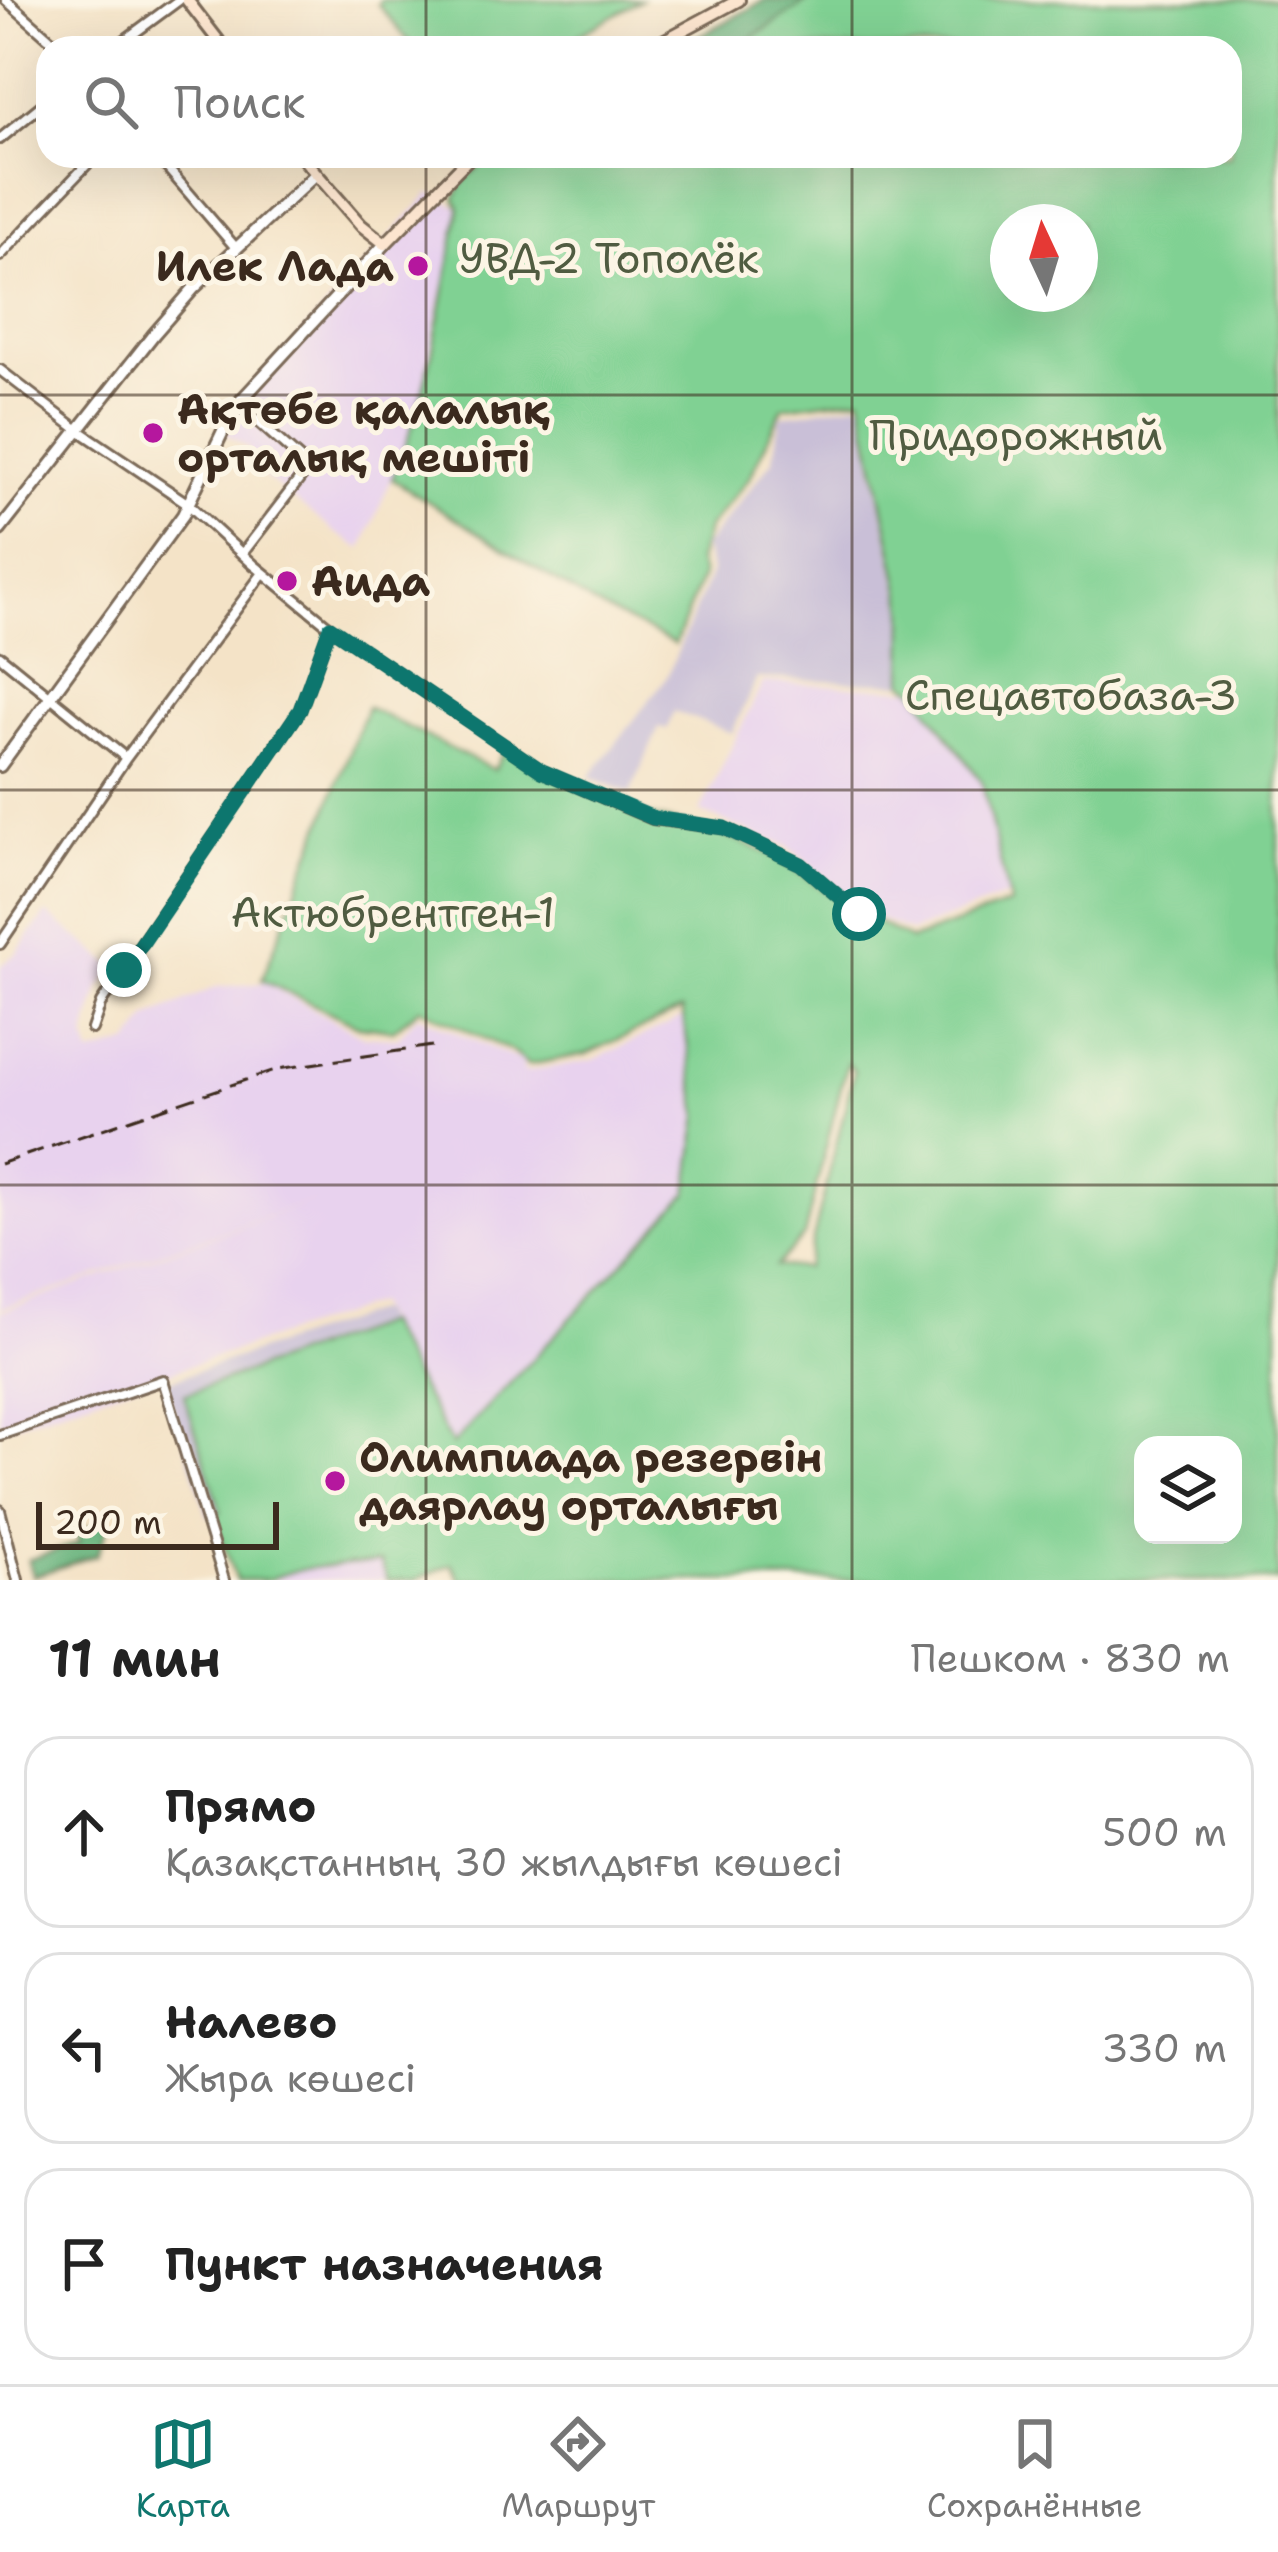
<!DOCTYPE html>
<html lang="ru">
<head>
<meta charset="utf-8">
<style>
	body { margin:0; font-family:"Shantell Sans",sans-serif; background:#f2f2f2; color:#222 }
	.controls { position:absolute; right:36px; bottom:36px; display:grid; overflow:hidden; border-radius:24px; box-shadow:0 12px 48px #0002 }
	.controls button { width:108px; height:108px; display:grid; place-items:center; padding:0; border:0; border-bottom:3px solid #e0e0e0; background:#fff; color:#222; font:60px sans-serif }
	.compass { position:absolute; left:990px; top:204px; width:108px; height:108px; border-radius:50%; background:#fff; box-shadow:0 12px 48px #0002; rotate:356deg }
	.scale { position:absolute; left:36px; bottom:30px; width:243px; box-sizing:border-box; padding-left:12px; border:6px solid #3b2a1e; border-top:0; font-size:33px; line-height:42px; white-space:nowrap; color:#3b2a1e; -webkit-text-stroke:9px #fcf5e5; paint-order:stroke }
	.stop { position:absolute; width:36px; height:36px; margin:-27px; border:9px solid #0f766e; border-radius:50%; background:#fff }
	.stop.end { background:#0f766e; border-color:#fff; box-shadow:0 3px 12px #0008 }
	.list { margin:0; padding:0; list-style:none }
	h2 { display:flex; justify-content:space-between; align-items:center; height:156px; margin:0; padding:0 48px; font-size:51px }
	h2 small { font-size:39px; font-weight:400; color:#767676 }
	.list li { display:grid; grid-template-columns:78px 1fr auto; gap:36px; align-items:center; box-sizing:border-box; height:192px; margin:0 24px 24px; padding:0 24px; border:3px solid #e0e0e0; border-radius:36px }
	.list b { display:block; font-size:45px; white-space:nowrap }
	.list p { margin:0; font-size:39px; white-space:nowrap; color:#767676 }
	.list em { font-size:39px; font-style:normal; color:#767676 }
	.icon { flex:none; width:66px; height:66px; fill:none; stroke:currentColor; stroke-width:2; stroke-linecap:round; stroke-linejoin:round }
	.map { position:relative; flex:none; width:1278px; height:1580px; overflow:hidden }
	.search { position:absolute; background:#fff; box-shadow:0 12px 48px #0002; left:36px; right:36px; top:36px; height:132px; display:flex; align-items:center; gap:30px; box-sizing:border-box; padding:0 42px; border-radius:36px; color:#767676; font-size:45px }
	.sheet { height:804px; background:#fff }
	nav { display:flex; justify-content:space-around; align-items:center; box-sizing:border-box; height:168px; border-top:3px solid #e0e0e0; background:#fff; font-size:33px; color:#767676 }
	nav a { display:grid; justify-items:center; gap:6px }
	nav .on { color:#0f766e }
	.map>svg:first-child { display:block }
</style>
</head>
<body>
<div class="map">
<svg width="1278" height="1580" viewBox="0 0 1278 1580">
	<rect width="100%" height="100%" fill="#fcf5e5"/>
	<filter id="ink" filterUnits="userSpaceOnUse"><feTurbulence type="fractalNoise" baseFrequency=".00833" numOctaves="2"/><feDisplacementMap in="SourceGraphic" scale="24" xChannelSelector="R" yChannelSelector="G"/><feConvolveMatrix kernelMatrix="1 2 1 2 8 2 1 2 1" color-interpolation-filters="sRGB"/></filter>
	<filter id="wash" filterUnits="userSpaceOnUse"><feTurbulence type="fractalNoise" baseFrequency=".004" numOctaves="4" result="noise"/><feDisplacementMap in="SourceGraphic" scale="48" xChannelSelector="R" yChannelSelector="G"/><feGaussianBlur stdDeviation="2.7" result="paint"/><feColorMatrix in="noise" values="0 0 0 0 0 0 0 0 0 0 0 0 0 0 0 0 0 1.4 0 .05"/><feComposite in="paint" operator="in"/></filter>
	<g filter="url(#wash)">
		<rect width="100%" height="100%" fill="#f4e3c7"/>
		<path fill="#e8d2ee" d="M430,193l30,15 -44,210 -54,131 -26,-16 -91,-72 4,-13 -27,-16 16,-28z
			M763,682l150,7 69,93 26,114 -97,36 -36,-15 -87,-70 -88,-35z
			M47,913l68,54 -15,21 -10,32 -4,19 5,16 40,-12 17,-25 68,-31 49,-4 98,53 34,2 21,-23 103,46 4,11 68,-12 90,-43 16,98 -11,78 -237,252 -76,-141 -375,125v-117l329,-117 -329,114v-343l16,-12z
			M382,1562l5,18h-121l34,-11z"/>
		<path fill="#c9bfd7" d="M860,402l47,225 -3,56 -147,-5 -25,55 -58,-22 -7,18 -8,-2 -28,66 -41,-16 77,-100 44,-105 -7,-25 69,-87 8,-44z
			M378,1311l6,12 -199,72 36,118 -13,4 -43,-135z"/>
		<path fill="#80d193" stroke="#5e7e58" stroke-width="3" fill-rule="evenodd" d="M380,0h261l-86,48h-141l-36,-44z
			M767,0h511v1580h-818l-8,-16 -38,16h-27l-6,-18 -81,7 -34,11h-30l-23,-65 8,-3 -37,-117 200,-72 68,122 236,-252 11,-78 -17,-105 -96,44 -58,11 -17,-14 -91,-43 -27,22 -34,-4 -97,-46 105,-273 127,63 12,-23 36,24 107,45 70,17 54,22 80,54 58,31 99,-36 -28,-122 -68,-93 -10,-6 1,-74 -44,-212 -78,10 -33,70 -43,52 -9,32 4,15 -27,68 -77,-37 -206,-128c38,-85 50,-180 68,-271l-5,-10 10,-19 28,-23h737v-108h-554zM1008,222h72v72h-72zM847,1063l7,8 -48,197 -30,-2 28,-30zM1143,1445h90v90h-90z"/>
		<path fill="#68b37d" stroke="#526e4e" stroke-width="3" d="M765,0h44l-72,48h-58z
			M105,1522l2,8 -10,25 -64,21 -5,-16 51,-17 -3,-11z"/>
	</g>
	<g filter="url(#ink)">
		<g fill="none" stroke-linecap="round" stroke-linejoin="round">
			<g stroke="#7c6b59" stroke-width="14">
				<path id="minor" d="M6,0l54,48
					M114,48l65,-48
					M0,139l48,-39
					M157,156l79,92
					M0,256l95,-100
					M0,370l77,59 110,74 67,62 76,62 212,144 111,48 71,9 77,36 58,50
					M238,404l71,63 -67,87
					M0,656l126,102
					M0,944l126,-186 137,-185
					M92,1029l9,-26 199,-293 30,-83
					M0,1435l163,-55 61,200
					M0,1510l18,70"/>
			</g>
			<g stroke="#7c6b59" stroke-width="16">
				<path id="tertiary" d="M0,530l154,-196 40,-46 121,-113
					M0,766l183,-251 51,-107 151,-164"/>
			</g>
			<g stroke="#7c6b59" stroke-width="16">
				<path id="secondary" d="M187,0l37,48
					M650,48l89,-48
					M301,156l60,69 24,19 86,-88"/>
			</g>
			<use href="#minor" stroke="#fff" stroke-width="8"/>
			<use href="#tertiary" stroke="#fff" stroke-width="10"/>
			<use href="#secondary" stroke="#fce5cf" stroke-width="10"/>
			<path stroke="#3b2a1e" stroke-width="3" stroke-dasharray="18 9" stroke-linecap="butt" d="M0,1164l278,-95 154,-23"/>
		</g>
	</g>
	<g fill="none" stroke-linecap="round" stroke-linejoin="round" filter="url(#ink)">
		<path stroke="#0f766e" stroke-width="15" d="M124,970l176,-260 30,-83 212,144 111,47 71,10 77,36 58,50"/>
	</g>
	<path fill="none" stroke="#3b2a1e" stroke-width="3" stroke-opacity="0.55" d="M426,0v48M852,0v48M426,156v1424M852,156v1424M0,395h1278M0,790h1278M0,1185h1278"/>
	<g fill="#b5179e" stroke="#fcf5e5" stroke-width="4.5">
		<circle cx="418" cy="266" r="12"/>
		<circle cx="153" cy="433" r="12"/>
		<circle cx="287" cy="581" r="12"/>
		<circle cx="335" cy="1481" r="12"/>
	</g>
	<g text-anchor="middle" stroke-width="10" stroke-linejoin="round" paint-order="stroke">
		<g font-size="42" fill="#505c41" stroke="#fcf5e5">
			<text x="609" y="273">УВД-2 Тополёк</text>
			<text x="1016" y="450">Придорожный</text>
			<text x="1071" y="710">Спецавтобаза-3</text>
			<text x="393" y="927">Актюбрентген-1</text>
		</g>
		<g font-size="42" font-weight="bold" fill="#3b2a1e" stroke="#fcf5e5" text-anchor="start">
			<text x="394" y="281" text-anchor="end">Илек Лада</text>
			<text x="177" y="424">Ақтөбе қалалық<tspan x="177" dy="48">орталық мешіті</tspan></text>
			<text x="311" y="596">Аида</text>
			<text x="359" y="1472">Олимпиада резервін<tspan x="359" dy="48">даярлау орталығы</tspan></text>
		</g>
	</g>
</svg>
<div class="controls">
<button><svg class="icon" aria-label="layers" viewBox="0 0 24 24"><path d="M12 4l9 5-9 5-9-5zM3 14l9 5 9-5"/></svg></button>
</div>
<svg class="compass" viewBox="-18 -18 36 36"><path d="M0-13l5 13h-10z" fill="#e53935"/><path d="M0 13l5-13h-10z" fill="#767676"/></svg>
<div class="scale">200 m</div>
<div class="stop" style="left:859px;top:914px"></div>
<div class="stop end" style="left:124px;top:970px"></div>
<div class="search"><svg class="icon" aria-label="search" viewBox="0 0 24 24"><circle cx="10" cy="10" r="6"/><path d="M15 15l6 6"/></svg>Поиск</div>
</div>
<section class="sheet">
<h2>11 мин<small>Пешком · 830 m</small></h2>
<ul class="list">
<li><svg class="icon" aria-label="ahead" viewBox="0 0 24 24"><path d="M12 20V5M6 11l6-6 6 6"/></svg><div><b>Прямо</b><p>Қазақстанның 30 жылдығы көшесі</p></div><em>500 m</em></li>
<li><svg class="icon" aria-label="left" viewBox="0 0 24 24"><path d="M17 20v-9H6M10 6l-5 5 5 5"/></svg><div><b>Налево</b><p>Жыра көшесі</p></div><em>330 m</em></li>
<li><svg class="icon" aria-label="arrive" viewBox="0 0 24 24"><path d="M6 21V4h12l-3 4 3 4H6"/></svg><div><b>Пункт назначения</b></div></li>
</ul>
</section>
<nav>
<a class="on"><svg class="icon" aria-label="map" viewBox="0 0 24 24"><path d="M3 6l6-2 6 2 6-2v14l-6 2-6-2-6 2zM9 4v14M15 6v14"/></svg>Карта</a>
<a><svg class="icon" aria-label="directions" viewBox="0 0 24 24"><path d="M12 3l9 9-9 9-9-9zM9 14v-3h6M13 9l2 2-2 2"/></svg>Маршрут</a>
<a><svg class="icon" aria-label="saved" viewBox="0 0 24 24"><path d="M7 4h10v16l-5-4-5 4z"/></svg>Сохранённые</a>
</nav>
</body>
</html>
